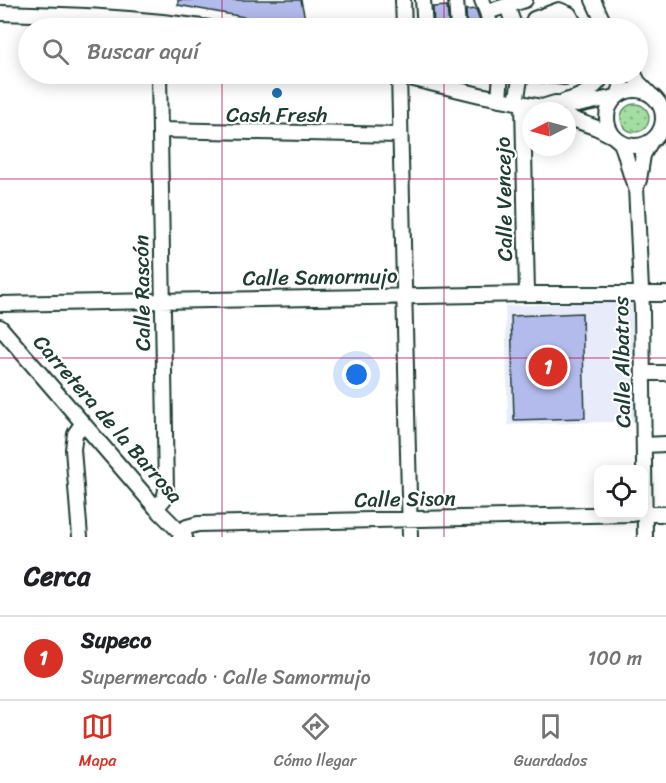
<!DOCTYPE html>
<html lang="es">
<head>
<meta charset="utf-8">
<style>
	body { margin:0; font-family:Sriracha,sans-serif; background:#f6f6f6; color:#202124 }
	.controls { position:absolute; right:18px; bottom:18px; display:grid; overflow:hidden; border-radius:12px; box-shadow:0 3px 15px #0003 }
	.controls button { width:54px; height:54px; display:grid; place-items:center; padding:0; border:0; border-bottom:2px solid #e0e0e0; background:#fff; color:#202124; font:30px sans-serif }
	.compass { position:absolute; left:522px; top:102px; width:54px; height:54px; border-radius:50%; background:#fff; box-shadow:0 3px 15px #0003; rotate:264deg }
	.you { position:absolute; left:357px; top:375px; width:21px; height:21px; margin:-15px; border:4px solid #fff; border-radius:50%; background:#1a73e8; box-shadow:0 0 0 9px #1a73e833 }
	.badge { display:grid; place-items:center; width:39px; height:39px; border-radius:50%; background:#d93025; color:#fff; font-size:20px; font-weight:700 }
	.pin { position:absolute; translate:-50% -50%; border:3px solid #fff; box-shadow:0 2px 6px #0006 }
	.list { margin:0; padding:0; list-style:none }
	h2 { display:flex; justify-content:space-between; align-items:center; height:78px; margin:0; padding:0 24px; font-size:26px }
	h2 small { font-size:20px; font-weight:400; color:#757577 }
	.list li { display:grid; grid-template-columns:39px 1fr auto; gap:18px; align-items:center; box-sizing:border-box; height:84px; padding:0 24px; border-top:2px solid #e0e0e0 }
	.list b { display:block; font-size:22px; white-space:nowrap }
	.list p { margin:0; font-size:20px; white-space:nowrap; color:#757577 }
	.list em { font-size:20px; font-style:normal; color:#757577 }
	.icon { flex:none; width:33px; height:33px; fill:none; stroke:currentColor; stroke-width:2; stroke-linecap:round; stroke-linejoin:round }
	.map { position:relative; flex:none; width:666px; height:537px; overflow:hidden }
	.search { position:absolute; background:#fff; box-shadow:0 3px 15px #0003; left:18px; right:18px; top:18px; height:66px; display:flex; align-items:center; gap:15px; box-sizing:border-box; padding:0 21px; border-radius:33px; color:#757577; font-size:22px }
	.sheet { height:162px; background:#fff }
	nav { display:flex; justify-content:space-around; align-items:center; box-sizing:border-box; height:84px; border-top:2px solid #e0e0e0; background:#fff; font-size:16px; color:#757577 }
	nav a { display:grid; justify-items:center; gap:3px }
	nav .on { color:#d93025 }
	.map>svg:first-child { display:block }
</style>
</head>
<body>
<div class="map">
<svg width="666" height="537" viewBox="0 0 666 537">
	<defs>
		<pattern id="grass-dots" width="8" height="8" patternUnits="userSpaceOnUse" patternTransform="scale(1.5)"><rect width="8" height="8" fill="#a4dda1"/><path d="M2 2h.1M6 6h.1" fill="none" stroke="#85b484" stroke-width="1.8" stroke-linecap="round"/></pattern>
	</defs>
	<rect width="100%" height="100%" fill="#fff"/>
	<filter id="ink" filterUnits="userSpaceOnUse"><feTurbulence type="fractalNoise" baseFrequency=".0167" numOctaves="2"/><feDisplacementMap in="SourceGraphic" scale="12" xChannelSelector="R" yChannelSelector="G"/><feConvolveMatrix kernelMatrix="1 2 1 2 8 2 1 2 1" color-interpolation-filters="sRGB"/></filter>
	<g filter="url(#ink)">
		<path fill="#e8ebf9" d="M632,301l3,120 -127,4 -3,-119z"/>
		<path fill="url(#grass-dots)" stroke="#628d6a" stroke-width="1.5" d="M621 118a14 14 0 1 1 28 0a14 14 0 1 1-28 0Z"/>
		<path fill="#b3bbec" stroke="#1f3d34" stroke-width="1.5" d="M178,0h123l6,28h-20l-43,-11 -66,-12z
			M447,6l2,22h-15l-1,-21z
			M476,9l6,19h-15l-1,-18z
			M582,313l3,105 -71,2 -3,-104z"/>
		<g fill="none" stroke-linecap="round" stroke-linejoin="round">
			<g stroke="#1f3d34" stroke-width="18">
				<path id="minor" d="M403,0l1,28
					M423,0l2,28
					M456,0l2,28
					M482,0l5,12 38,-12
					M593,0l13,28
					M507,6l8,22
					M487,12l4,16
					M0,13c70,2 139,4 209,15
					M534,28l-1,-6 1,-3 25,-9 10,4 8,14
					M393,74l87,21 62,12 7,4
					M399,74l11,463
					M540,74l25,3 10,-3
					M634,74l4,8 11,11
					M607 118a28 28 0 1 1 56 0a28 28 0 1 1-56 0Z
					M618,95l3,-7 -1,-14
					M499,99l2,-25
					M565,101c17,-4 31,-13 39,-27
					M516,102l5,-28
					M523,104l4,190
					M542,107l13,-4 23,2 37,-8
					M567,117l30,11 16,8
					M160,130l240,5
					M621,143c7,14 7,31 15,44l6,123 3,227
					M637,185l2,-5 4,-25 8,-14
					M0,304l527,-10h139
					M0,327l156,181 29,29
					M643,373h23
					M644,445l22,-1
					M156,508l8,-9 2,-9 -7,-416
					M644,514h22
					M80,537l-7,-88 2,-15 7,-10
					M180,537l7,-10 11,-3 435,-10"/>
			</g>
			<use href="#minor" stroke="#fff" stroke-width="14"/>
		</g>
	</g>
	<path fill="none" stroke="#c2185b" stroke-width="1.5" stroke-opacity="0.55" d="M222,0v28M444,0v28M222,74v463M444,74v463M0,179h666M0,358h666"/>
	<circle fill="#1f6fb2" stroke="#fff" stroke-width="2" cx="277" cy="93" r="6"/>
	<g text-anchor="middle" stroke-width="4.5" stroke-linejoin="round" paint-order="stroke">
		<g font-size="21" fill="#1f3d34" stroke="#fff">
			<text x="277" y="122">Cash Fresh</text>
		</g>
		<g font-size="21" fill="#1f3d34" stroke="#fff">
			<text transform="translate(504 199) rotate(-91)" y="7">Calle Vencejo</text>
			<text transform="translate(320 277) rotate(-1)" y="7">Calle Samormujo</text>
			<text transform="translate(142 293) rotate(-91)" y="7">Calle Rascón</text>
			<text transform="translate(622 362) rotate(-91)" y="7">Calle Albatros</text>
			<text transform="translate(108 419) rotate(49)" y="7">Carretera de la Barrosa</text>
			<text transform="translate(405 499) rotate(-1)" y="7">Calle Sison</text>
		</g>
	</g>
</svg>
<div class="controls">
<button><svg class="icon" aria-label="locate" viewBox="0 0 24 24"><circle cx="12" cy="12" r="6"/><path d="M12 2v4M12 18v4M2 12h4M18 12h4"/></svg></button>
</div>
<svg class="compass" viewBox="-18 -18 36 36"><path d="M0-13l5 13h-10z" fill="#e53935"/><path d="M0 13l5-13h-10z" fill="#757577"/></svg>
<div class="you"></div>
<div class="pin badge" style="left:548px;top:367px">1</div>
<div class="search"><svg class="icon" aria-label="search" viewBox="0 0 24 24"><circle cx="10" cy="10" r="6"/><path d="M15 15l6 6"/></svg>Buscar aquí</div>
</div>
<section class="sheet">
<h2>Cerca<small></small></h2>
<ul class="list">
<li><span class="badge">1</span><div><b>Supeco</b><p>Supermercado · Calle Samormujo</p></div><em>100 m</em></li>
</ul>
</section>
<nav>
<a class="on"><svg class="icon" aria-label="map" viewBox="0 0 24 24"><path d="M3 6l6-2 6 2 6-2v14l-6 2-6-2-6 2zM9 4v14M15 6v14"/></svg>Mapa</a>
<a><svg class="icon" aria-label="directions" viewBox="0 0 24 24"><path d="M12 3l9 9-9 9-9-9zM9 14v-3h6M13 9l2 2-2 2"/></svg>Cómo llegar</a>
<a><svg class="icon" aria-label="saved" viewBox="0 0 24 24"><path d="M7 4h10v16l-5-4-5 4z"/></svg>Guardados</a>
</nav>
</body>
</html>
